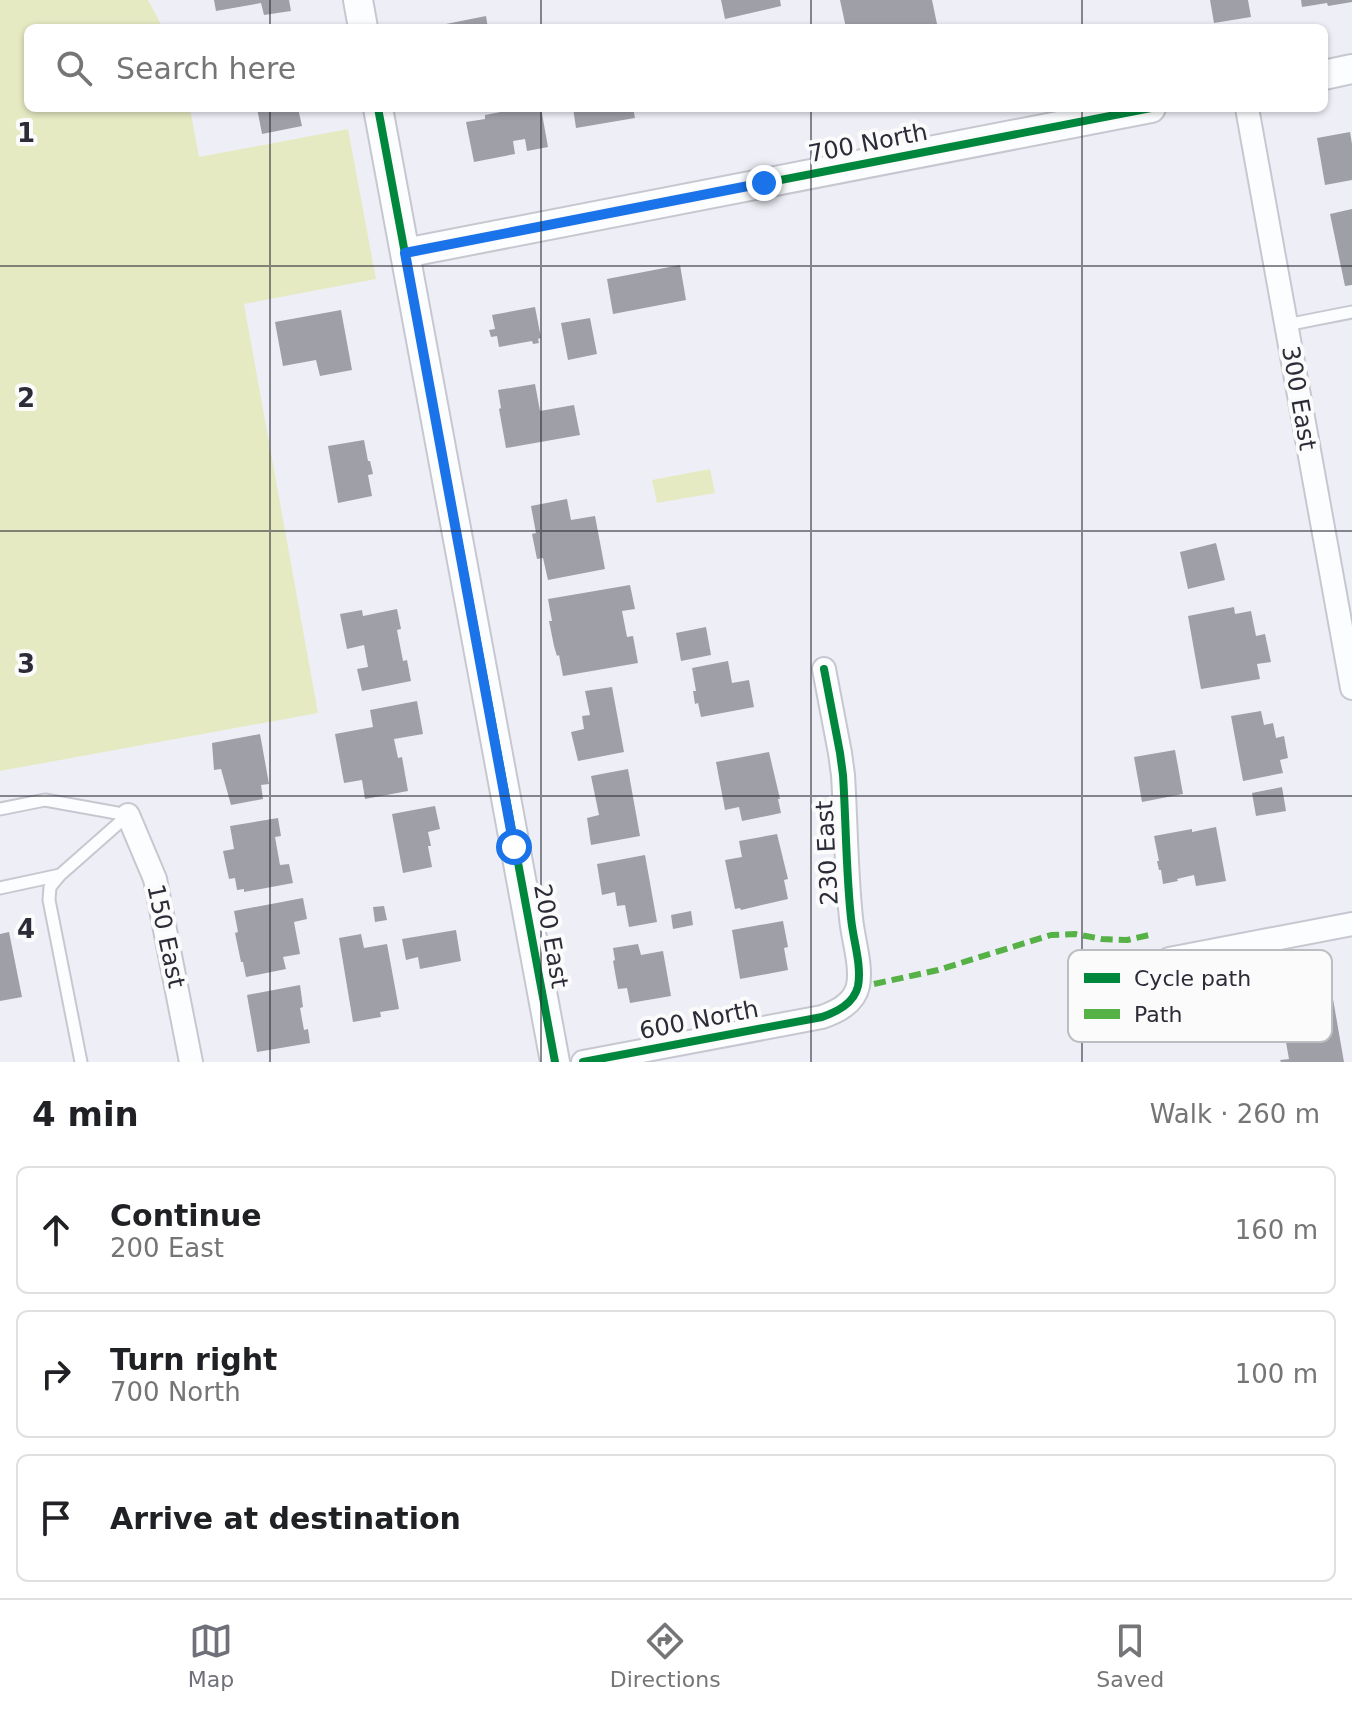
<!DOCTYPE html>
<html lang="en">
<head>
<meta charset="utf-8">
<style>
	body { margin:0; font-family:"DejaVu Sans",sans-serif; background:#f2f2f2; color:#202124 }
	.stop { position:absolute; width:24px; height:24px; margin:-18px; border:6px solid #1a73e8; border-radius:50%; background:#fff }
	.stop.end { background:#1a73e8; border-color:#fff; box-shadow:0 2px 8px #0008 }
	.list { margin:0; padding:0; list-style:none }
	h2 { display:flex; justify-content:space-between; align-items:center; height:104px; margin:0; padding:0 32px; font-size:34px }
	h2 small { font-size:26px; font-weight:400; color:#757577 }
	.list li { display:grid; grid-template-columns:52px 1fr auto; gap:24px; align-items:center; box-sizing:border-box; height:128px; margin:0 16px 16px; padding:0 16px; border:2px solid #e0e0e0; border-radius:12px }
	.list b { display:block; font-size:30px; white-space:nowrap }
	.list p { margin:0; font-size:26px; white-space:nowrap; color:#757577 }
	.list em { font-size:26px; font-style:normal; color:#757577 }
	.icon { flex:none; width:44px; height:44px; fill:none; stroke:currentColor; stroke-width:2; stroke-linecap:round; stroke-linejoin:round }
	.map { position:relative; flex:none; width:1352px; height:1062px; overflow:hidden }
	.search { position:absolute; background:#fff; box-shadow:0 2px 6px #0004; left:24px; right:24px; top:24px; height:88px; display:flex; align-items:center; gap:20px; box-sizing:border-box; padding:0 28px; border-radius:12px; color:#757577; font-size:30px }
	.sheet { height:536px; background:#fff }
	nav { display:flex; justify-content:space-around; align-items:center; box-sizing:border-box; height:112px; border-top:2px solid #e0e0e0; background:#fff; font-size:22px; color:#757577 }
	nav a { display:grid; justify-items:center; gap:4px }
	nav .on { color:#70707b }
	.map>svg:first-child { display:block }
</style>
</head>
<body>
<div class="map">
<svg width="1352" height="1062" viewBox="0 0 1352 1062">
	<rect width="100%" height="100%" fill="#eeeff6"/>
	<path fill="#e6eac2" d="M0,0h148l15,28h-135v80h162l9,49 149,-28 28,150 -132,25 74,409 -318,58z
		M710,469l5,24 -58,10 -5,-23z"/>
	<path fill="#9e9fa7" d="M214,0h75l2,11 -27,4 -3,-12 -45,8z
		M721,0h59l1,6 -56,13z
		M840,0h92l5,24 -19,4h-72z
		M1210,0h38l3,17 -37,6z
		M1301,0h51v2l-24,4 -1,-3 -25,4z
		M486,16l2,12h-41l-1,-4z
		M257,108h41l4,18 -40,8z
		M522,108h19l7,39 -21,4 -2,-12 -12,2 2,13 -41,8 -8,-40 19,-3v-4z
		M573,108h60l2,10 -59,10z
		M1350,132l2,12v36l-27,5 -8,-47z
		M1352,209v76l-7,1 -15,-72z
		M680,265l6,35 -73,14 -6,-35z
		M535,307l6,31 -3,1 1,4 -6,1 -1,-3 -33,6 -2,-11 -6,1 -2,-7 6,-1 -3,-14z
		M341,310l11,60 -32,6 -4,-16 -33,6 -8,-44z
		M590,318l7,36 -29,6 -7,-37z
		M535,384l5,27 34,-6 6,30 -74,13 -7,-39 2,-1 -3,-18z
		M364,440l4,21h2l3,13 -5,1 4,21 -34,7 -10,-57z
		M567,499l4,21 24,-4 10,53 -57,11 -5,-22 -6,1 -5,-25 4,-1 -5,-27z
		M1216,543l9,37 -37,9 -8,-37z
		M630,585l5,24 -13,2 5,26 6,-1 5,27 -75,13 -4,-21 -2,1 -3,-10 -5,-25h3l-4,-22z
		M1234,607l1,7 16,-3 5,25 9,-2 6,28 -14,2 3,15 -59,10 -13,-73z
		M397,609l4,20 -4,1 6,31 4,-1 4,21 -49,10 -5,-22 11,-2 -4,-22 -17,4 -7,-35 22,-4 1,6z
		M706,627l5,28 -30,6 -5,-28z
		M728,661l4,22 17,-3 5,27 -53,10 -3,-14 -3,1 -2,-13h3l-4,-23z
		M612,687l12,65 -46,9 -7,-29 13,-3 -2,-13 8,-1 -5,-24z
		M417,701l6,33 -29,5 4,19 4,-1 6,34 -43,8 -3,-19 -18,3 -9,-49 38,-7 -3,-17z
		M1261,711l3,14 9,-2 3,15 8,-2 4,22 -8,2 3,13 -40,8 -12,-65z
		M260,734l9,50 -8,1 2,14 -32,6 -10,-36 -7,1 -2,-27z
		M1175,750l8,44 -41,8 -8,-45z
		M769,752l11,47h-2l3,14 -39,8 -3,-14 -14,3 -9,-48z
		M628,769l12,67 -49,9 -4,-27 12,-3 -8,-39z
		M1282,787l4,24 -30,5 -4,-23z
		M435,806l5,23 -12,3 3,14h-3l4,21 -29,6 -11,-59z
		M278,818l3,18 -6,1 5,28 9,-1 4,19 -49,9v-3l-7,1 -2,-12 -6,1 -6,-28 11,-2 -4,-23z
		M1216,827l10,54 -30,5 -2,-11 -17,4 1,2 -15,3 -2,-14h-2l-2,-9h2l-5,-25 38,-7v3z
		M777,834l11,45 -4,1 4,19 -47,11 -1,-2 -5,1 -10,-49 17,-3 -3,-16z
		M645,855l12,67 -28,5 -4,-22 -8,1 -2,-14 -13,3 -5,-31z
		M303,898l4,21 -13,3 6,32 -17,3 3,12 -40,8 -3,-15h-2l-6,-29 3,-1 -4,-21z
		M384,906l3,14 -12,2 -2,-15z
		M691,911l2,14 -20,4 -2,-14z
		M783,921l5,26 -4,1 4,22 -48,9 -8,-49z
		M456,930l5,31 -41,8 -2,-12 -12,3 -4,-21z
		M9,932l13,65 -22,4v-67z
		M361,934l3,14 23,-4 12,65 -19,3 1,5 -28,5 -14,-84z
		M638,944l3,11 22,-4 8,45 -41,7 -3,-15 -9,1 -5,-28 2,-1 -2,-12z
		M300,985l3,22 -3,1 4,22 4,-1 2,14 -53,9 -10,-57z
		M1333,999l11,63h-63l-1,-2 9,-1 -9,-50z"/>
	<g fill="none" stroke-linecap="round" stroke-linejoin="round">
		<g stroke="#c7c7d1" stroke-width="15">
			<path id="service" d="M1286,325l66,-13
				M0,809l45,-9 83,15
				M0,888l60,-13
				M81,1062l-32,-162 1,-13 10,-12 68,-60"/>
		</g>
		<g stroke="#c7c7d1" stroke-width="26">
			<path id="minor" d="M1247,108l105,580
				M128,815l27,64 36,183
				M1169,959l183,-35
				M583,1062l239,-45c14,-5 32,-13 36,-31 4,-21 -5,-46 -7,-68 -5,-47 -5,-96 -8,-143l-3,-22 -16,-84"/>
		</g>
		<g stroke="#c7c7d1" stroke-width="32">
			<path id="tertiary" d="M358,0l5,28
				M1324,75l28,-6
				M378,108l177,954
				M405,253l746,-145"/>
		</g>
		<use href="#service" stroke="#fcfdfe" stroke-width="11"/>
		<use href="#minor" stroke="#fcfdfe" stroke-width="22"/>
		<use href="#tertiary" stroke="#fcfdfe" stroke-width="28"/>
		<path stroke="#56b246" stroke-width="6" stroke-dasharray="12 6" stroke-linecap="butt" d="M874,984l64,-14 113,-35 24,-1 27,5 25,1 27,-6"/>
		<g stroke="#fbfbfb" stroke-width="13">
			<path id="cycleway" d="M378,108l177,954
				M405,253l746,-145
				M583,1062l239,-45c14,-5 32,-13 36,-31 4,-21 -5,-46 -7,-68 -5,-47 -5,-96 -8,-143l-3,-22 -16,-84"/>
		</g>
		<use href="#cycleway" stroke="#00873e" stroke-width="8"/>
	</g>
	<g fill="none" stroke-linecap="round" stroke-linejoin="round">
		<path stroke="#1a73e8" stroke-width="10" d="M514,847l-109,-594 359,-70"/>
	</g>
	<path fill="none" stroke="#2c2c39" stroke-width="2" stroke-opacity="0.55" d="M270,0v28M541,0v28M811,0v28M1082,0v28M270,108v954M541,108v954M811,108v954M1082,108v954M0,266h1352M0,531h1352M0,796h1352"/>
	<g text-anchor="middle" stroke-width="8" stroke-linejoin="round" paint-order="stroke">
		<g font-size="24" fill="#2c2c39" stroke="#fbfbfb">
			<text transform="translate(868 143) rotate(-11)" y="8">700 North</text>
			<text transform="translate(1299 398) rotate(80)" y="8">300 East</text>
			<text transform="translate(827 853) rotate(-93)" y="8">230 East</text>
			<text transform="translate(166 936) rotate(78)" y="8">150 East</text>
			<text transform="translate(551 936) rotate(80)" y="8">200 East</text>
			<text transform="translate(699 1020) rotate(-11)" y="8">600 North</text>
		</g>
	</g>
	<rect x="1068" y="950" width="264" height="92" rx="12" fill="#fbfbfb" stroke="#bdbdc1" stroke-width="2"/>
	<rect x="1084" y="973" width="36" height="10" fill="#00873e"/>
	<rect x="1084" y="1009" width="36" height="10" fill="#56b246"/>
	<g font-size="22" fill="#2c2c39">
		<text x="1134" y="986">Cycle path</text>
		<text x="1134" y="1022">Path</text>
	</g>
	<g font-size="26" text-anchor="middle" font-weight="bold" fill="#2c2c39" stroke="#fbfbfb" stroke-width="8" stroke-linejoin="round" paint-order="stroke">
		<text x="26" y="142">1</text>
		<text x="26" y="407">2</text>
		<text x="26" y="673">3</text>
		<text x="26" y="938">4</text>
	</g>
</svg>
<div class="stop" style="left:514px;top:847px"></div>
<div class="stop end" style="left:764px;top:183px"></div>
<div class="search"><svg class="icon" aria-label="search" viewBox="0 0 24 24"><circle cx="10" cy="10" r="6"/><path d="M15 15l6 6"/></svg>Search here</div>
</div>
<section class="sheet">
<h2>4 min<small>Walk · 260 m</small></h2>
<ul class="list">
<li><svg class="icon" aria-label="ahead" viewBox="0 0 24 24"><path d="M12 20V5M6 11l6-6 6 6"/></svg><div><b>Continue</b><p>200 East</p></div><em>160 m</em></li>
<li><svg class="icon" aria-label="right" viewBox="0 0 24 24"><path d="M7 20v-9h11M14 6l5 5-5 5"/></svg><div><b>Turn right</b><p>700 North</p></div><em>100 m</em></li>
<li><svg class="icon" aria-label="arrive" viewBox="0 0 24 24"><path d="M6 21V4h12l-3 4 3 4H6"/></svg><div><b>Arrive at destination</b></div></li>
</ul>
</section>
<nav>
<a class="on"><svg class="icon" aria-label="map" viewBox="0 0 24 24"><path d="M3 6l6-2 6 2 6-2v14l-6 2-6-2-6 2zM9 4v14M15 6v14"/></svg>Map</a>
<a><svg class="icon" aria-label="directions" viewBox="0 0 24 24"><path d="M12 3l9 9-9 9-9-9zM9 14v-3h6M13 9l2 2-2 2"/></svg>Directions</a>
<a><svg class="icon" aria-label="saved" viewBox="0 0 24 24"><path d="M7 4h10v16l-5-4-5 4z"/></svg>Saved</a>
</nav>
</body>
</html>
